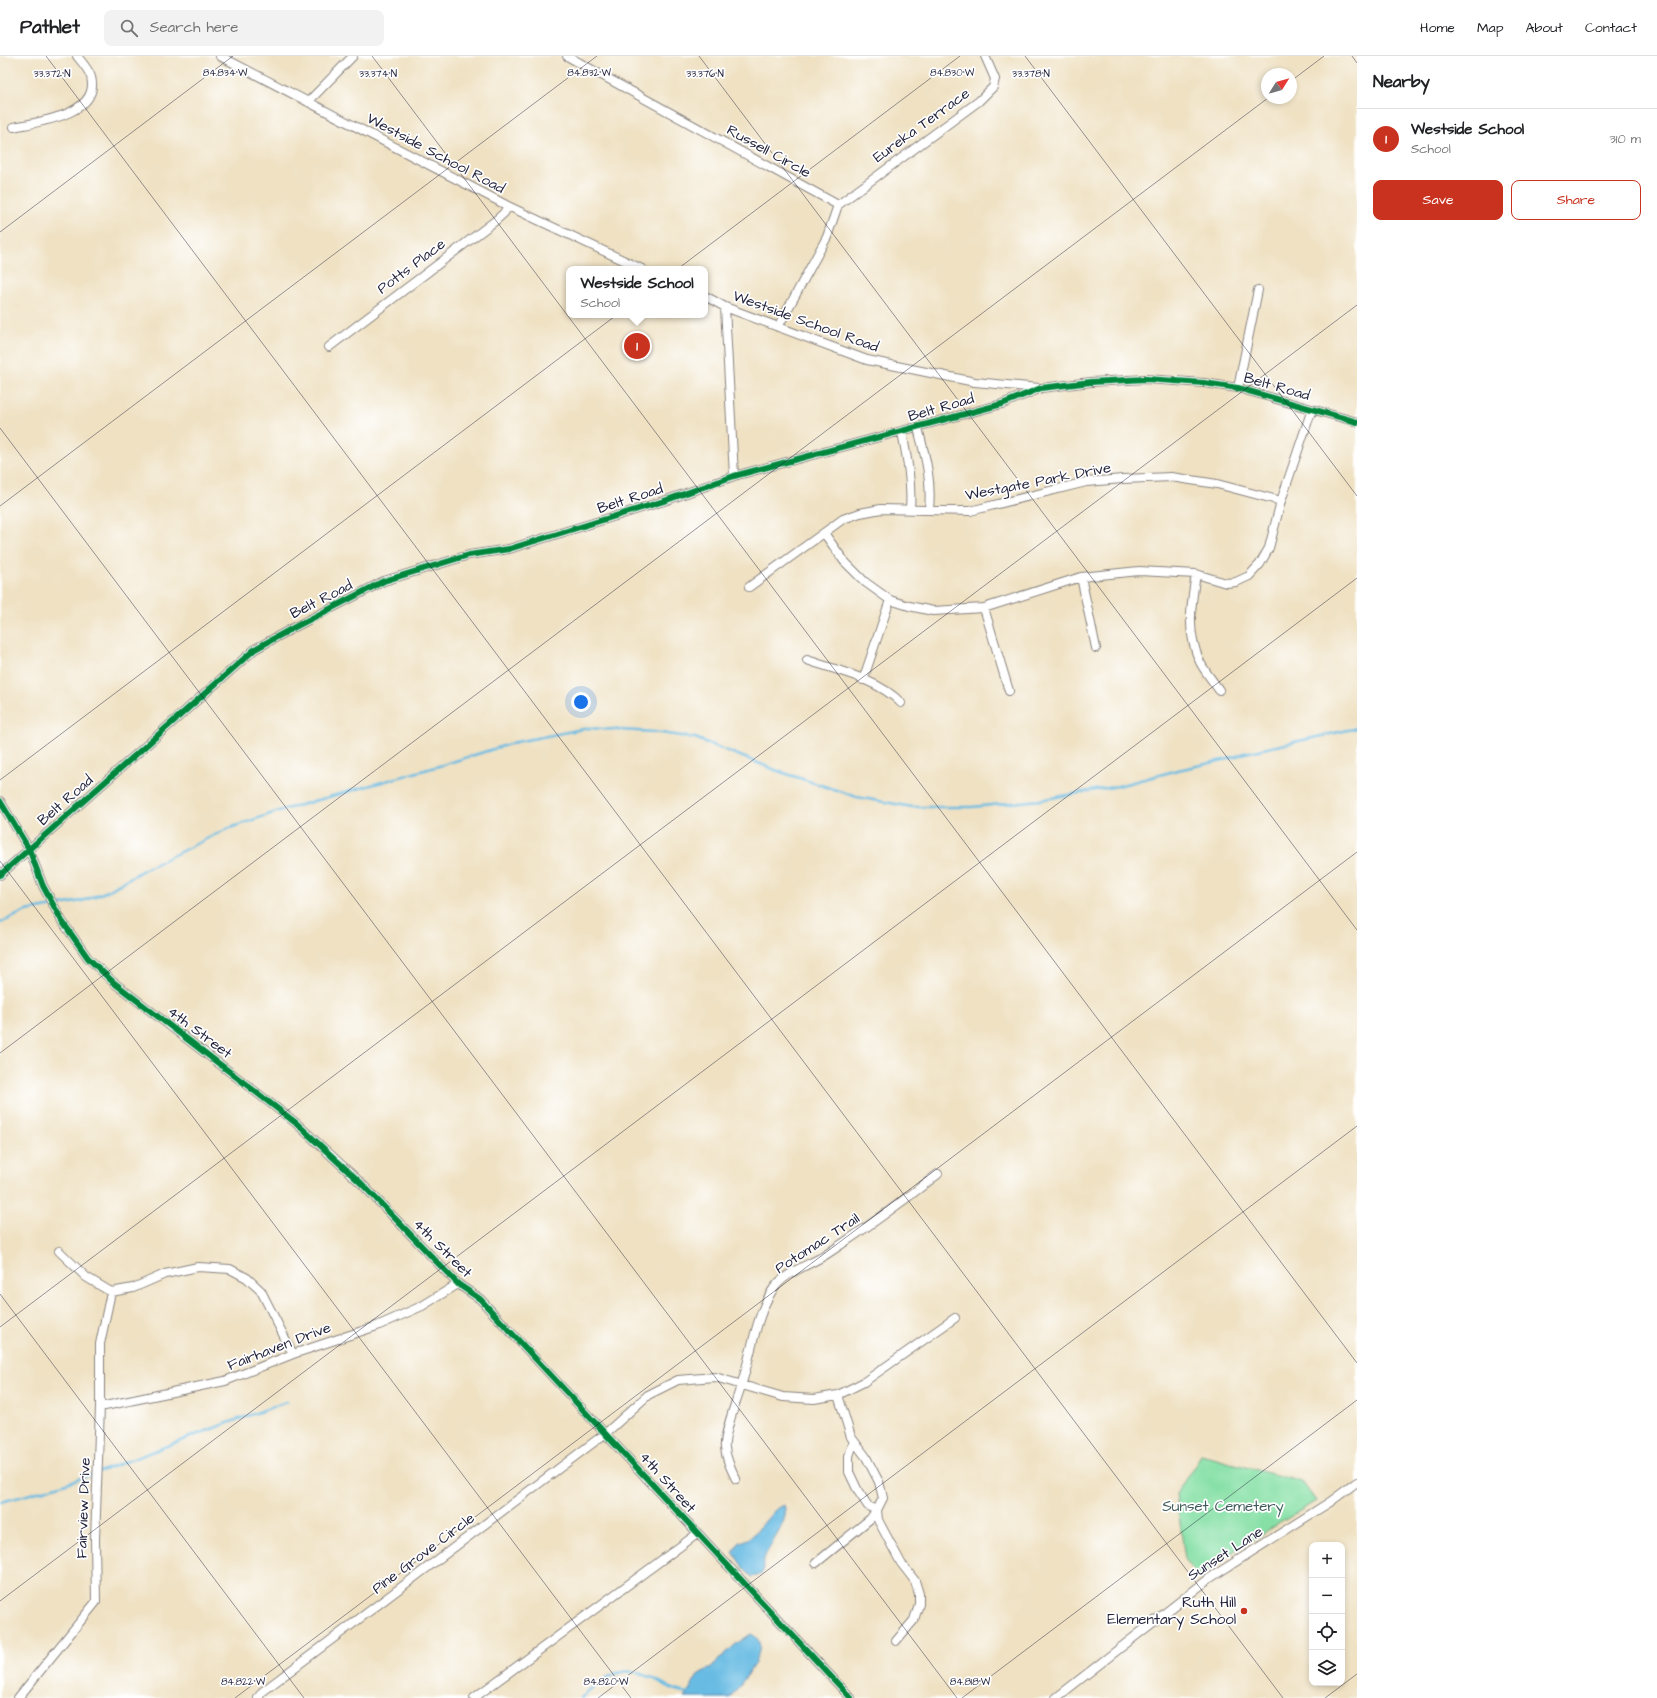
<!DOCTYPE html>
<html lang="en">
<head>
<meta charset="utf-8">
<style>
	body { margin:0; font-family:"Architects Daughter",sans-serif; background:#f2f2f2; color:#202124 }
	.controls { position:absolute; right:12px; bottom:12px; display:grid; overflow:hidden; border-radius:8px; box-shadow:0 2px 6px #0003 }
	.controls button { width:36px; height:36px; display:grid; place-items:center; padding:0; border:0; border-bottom:1px solid #e0e0e0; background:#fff; color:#202124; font:20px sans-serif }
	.compass { position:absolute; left:1261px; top:12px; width:36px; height:36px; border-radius:50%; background:#fff; box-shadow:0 2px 6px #0003; rotate:53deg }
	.you { position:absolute; left:581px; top:646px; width:14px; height:14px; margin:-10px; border:3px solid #fff; border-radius:50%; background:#1a73e8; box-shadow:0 0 0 6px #1a73e833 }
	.badge { display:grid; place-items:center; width:26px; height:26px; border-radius:50%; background:#c8321e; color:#fff; font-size:13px; font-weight:700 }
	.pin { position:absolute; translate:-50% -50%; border:2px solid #fff; box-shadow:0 1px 4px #0006 }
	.popup { position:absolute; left:566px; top:210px; width:142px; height:52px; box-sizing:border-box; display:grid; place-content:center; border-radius:8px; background:#fff; filter:drop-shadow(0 1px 3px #0005); font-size:13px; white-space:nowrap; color:#757577 }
	.popup b { font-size:15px; color:#202124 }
	.popup::after { content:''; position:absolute; left:50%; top:100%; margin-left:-8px; border:8px solid transparent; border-top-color:#fff }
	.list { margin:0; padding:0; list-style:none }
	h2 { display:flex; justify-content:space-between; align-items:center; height:52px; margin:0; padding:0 16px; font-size:17px }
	h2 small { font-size:13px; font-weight:400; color:#757577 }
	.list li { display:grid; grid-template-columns:26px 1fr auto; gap:12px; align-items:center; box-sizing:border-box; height:60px; padding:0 16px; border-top:1px solid #e0e0e0 }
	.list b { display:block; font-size:15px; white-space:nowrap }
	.list p { margin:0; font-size:13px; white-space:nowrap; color:#757577 }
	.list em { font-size:13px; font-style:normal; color:#757577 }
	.actions { display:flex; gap:8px; padding:12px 16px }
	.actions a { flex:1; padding:9px 0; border:1px solid #c8321e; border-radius:8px; text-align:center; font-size:14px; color:#c8321e }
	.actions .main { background:#c8321e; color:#fff }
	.icon { flex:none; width:22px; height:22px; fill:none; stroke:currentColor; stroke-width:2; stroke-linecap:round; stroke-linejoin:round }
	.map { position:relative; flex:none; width:1357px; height:1642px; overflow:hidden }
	header { display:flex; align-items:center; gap:24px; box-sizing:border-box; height:56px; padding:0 20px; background:#fff; border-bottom:1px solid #e0e0e0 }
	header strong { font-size:19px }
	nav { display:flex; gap:22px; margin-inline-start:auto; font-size:14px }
	.search { width:280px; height:36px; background:#f2f2f2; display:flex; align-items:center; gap:10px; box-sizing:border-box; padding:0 14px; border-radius:8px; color:#757577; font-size:15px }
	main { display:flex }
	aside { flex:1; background:#fff }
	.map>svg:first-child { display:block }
</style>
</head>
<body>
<header>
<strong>Pathlet</strong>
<div class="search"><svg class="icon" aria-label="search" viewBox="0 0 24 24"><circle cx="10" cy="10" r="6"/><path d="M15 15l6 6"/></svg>Search here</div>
<nav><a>Home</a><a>Map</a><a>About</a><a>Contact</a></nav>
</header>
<main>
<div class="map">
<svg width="1357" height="1642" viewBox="0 0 1357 1642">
	<rect width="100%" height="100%" fill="#fff"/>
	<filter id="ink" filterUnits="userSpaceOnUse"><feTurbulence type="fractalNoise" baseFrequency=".025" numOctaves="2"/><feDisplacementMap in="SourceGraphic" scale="8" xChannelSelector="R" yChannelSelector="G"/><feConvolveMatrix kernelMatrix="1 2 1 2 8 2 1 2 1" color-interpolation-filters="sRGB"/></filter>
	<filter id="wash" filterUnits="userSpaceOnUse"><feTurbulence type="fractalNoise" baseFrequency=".012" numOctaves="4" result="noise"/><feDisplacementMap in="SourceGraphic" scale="16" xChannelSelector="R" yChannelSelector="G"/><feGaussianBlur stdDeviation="0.9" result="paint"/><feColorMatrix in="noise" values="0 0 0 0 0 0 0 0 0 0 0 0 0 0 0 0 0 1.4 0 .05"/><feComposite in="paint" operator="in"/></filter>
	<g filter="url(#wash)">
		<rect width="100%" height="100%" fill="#efe1c2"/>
		<path fill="#86e0a6" stroke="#548170" d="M1201,1399l101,27 14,19 -82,50 -35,27 -14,-19 -9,-65z"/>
		<path fill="#67bbe3" stroke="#446e8f" d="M784,1449c7,15 -15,39 -20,54 -1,4 1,8 -1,12 -3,5 -6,5 -11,6l-8,-8 -11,-17 6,-9 11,-5 4,-4 21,-24z
			M751,1578c25,11 -12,51 -21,64h-46l15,-24 11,-6 26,-24z"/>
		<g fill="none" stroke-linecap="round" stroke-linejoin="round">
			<path stroke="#67bbe3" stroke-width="2.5" d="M0,867l26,-12 56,-10 26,-10 35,-21 84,-41 52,-18 160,-45 77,-24 72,-14 66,4 41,6 83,33 79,26 55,10h60l68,-7 78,-14 60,-16 50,-11 17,-6 112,-25
				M0,1446c68,-16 133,-43 198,-68 29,-11 59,-21 88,-32
				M581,1642c28,-23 41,-37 77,-17 11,6 19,11 31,12"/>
		</g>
	</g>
	<g filter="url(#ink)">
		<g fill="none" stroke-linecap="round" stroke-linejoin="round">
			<g stroke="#88827e" stroke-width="10">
				<path id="minor" d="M220,0l288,150 134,63
					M567,0l271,149
					M308,46l45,-46
					M14,71c23,-5 87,-12 77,-50 -2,-7 -9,-15 -14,-21
					M838,149l141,-104 14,-14 2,-8 -10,-23
					M705,240l20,11 142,53 108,22 64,6
					M725,251l9,169
					M778,271l49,-90 11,-32
					M329,291l166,-126 9,-8 4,-7
					M1238,332l20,-98
					M918,372c7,27 14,52 11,81
					M902,376c5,26 10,50 8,77
					M824,477l20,28 21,21 25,18 19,6 24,5 51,-3 97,-31 58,-6 57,3 30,9 10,-1 13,-6 11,-12 9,-16 12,-47 31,-92
					M1196,518c-5,32 -10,57 4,88 5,10 13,19 19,28
					M1081,521l15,71
					M749,531l94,-68 17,-6 21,-4 89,2 116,-29 37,-3 48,-2 46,7 64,17
					M984,552l25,83
					M807,604c29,10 73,20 94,43
					M863,624l27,-80
					M0,745l29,48 14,37 19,35 26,37 25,24 183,141 66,61 96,100 22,15 371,399
					M0,819l255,-226 38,-21 91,-47 85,-26 40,-6 155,-48 70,-25 268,-72 39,-16 50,-6 55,-3 58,4 34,5 119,34
					M59,1195l27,26 25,15 22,-4 32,-14 33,-7 32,2 17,9 14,13 32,63
					M838,1339l13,42 15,20 13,25 4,16 -6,12 1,10 23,43 14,18 4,13v10l-5,16 -18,21
					M100,1351l125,-26 68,-27 84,-28 45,-20 36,-22
					M854,1385l-5,15v16l9,19 10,15 9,4
					M736,1423c-5,-10 -10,-20 -11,-31 -2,-12 12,-49 16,-62 10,-30 15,-73 33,-98 13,-17 36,-23 53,-34 38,-25 75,-52 111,-80
					M816,1507l54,-44 7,-9
					M18,1642l78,-96 -1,-63 5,-132v-63l11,-52
					M258,1642l4,-6 344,-259 42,-38 30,-15 37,-3 68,20 31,2 24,-4 26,-13 91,-64
					M474,1642l223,-164
					M1056,1642l154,-120 120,-76 27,-20"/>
			</g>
			<use href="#minor" stroke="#fff" stroke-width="8"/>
			<g stroke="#fff" stroke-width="8">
				<path id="cycleway" d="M0,745l29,48 14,37 19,35 26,37 25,24 183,141 66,61 96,100 22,15 371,399
					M0,819l255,-226 38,-21 91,-47 85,-26 40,-6 155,-48 70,-25 268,-72 39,-16 50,-6 55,-3 58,4 34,5 119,34"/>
			</g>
			<use href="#cycleway" stroke="#00873e" stroke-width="6"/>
		</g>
	</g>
	<path fill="none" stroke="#22223b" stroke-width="1" stroke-opacity="0.45" d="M46,0l1237,1642M372,0l985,1307M699,0l658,874M1025,0l332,440M1352,0l5,7M1291,25l33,-25M0,176l233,-176M0,372l957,1270M0,450l597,-450M0,724l960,-724M0,805l631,837M0,997l1268,-955M0,1238l304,404M0,1271l1357,-1022M0,1545l1357,-1023M235,1642l1122,-846M598,1642l759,-572M962,1642l395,-298M1325,1642l32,-24"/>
	<circle fill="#c8321e" stroke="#fff" stroke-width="1.5" cx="1244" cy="1555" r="4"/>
	<g text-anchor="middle" stroke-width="3.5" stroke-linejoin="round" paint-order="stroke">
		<g font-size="15" fill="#22223b" stroke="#fff">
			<text transform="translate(921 69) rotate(-36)" y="5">Eureka Terrace</text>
			<text transform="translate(769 95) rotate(29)" y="5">Russell Circle</text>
			<text transform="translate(436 97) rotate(28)" y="5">Westside School Road</text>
			<text transform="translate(411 210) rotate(-37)" y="5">Potts Place</text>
			<text transform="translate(806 265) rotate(20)" y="5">Westside School Road</text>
			<text transform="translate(1277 330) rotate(16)" y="5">Belt Road</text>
			<text transform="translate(941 351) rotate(-16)" y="5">Belt Road</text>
			<text transform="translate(1038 425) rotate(-11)" y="5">Westgate Park Drive</text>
			<text transform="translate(630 442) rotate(-18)" y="5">Belt Road</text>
			<text transform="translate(321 543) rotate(-27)" y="5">Belt Road</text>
			<text transform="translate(65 744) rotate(-41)" y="5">Belt Road</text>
			<text transform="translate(200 976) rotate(37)" y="5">4th Street</text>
			<text transform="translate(817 1187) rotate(-33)" y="5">Potomac Trail</text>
			<text transform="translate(443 1192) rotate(45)" y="5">4th Street</text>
			<text transform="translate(279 1290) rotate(-21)" y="5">Fairhaven Drive</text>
			<text transform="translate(668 1426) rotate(48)" y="5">4th Street</text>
			<text transform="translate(83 1452) rotate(-88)" y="5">Fairview Drive</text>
			<text transform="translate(423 1497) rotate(-37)" y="5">Pine Grove Circle</text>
			<text transform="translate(1225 1497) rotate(-33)" y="5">Sunset Lane</text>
		</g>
		<g font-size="15" fill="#405b5b" stroke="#fff">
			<text x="1223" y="1455">Sunset Cemetery</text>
		</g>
		<g font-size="15" fill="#22223b" stroke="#fff" text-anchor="end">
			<text x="1236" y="1551">Ruth Hill<tspan x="1236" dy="17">Elementary School</tspan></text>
		</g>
	</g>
	<g font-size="10" text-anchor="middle" fill="#22223b" stroke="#fff" stroke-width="3.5" stroke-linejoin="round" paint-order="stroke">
		<text x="225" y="20">84.834°W</text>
		<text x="589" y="20">84.832°W</text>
		<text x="952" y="20">84.830°W</text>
		<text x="52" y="21">33.372°N</text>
		<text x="378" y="21">33.374°N</text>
		<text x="705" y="21">33.376°N</text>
		<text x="1031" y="21">33.378°N</text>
		<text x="243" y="1629">84.822°W</text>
		<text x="606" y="1629">84.820°W</text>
		<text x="970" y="1629">84.818°W</text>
	</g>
</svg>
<div class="controls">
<button>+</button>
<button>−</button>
<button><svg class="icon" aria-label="locate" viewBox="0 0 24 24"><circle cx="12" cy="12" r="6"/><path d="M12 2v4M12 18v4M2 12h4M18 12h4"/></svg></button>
<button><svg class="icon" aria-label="layers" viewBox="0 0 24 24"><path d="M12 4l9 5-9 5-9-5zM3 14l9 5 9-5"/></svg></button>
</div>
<svg class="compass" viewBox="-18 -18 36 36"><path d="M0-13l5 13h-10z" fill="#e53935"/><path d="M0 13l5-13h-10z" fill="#757577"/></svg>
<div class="you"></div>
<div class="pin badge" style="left:637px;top:290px">1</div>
<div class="popup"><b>Westside School</b>School</div>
</div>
<aside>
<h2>Nearby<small></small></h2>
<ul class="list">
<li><span class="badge">1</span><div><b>Westside School</b><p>School</p></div><em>310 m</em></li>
</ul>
<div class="actions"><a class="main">Save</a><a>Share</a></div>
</aside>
</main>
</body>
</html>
